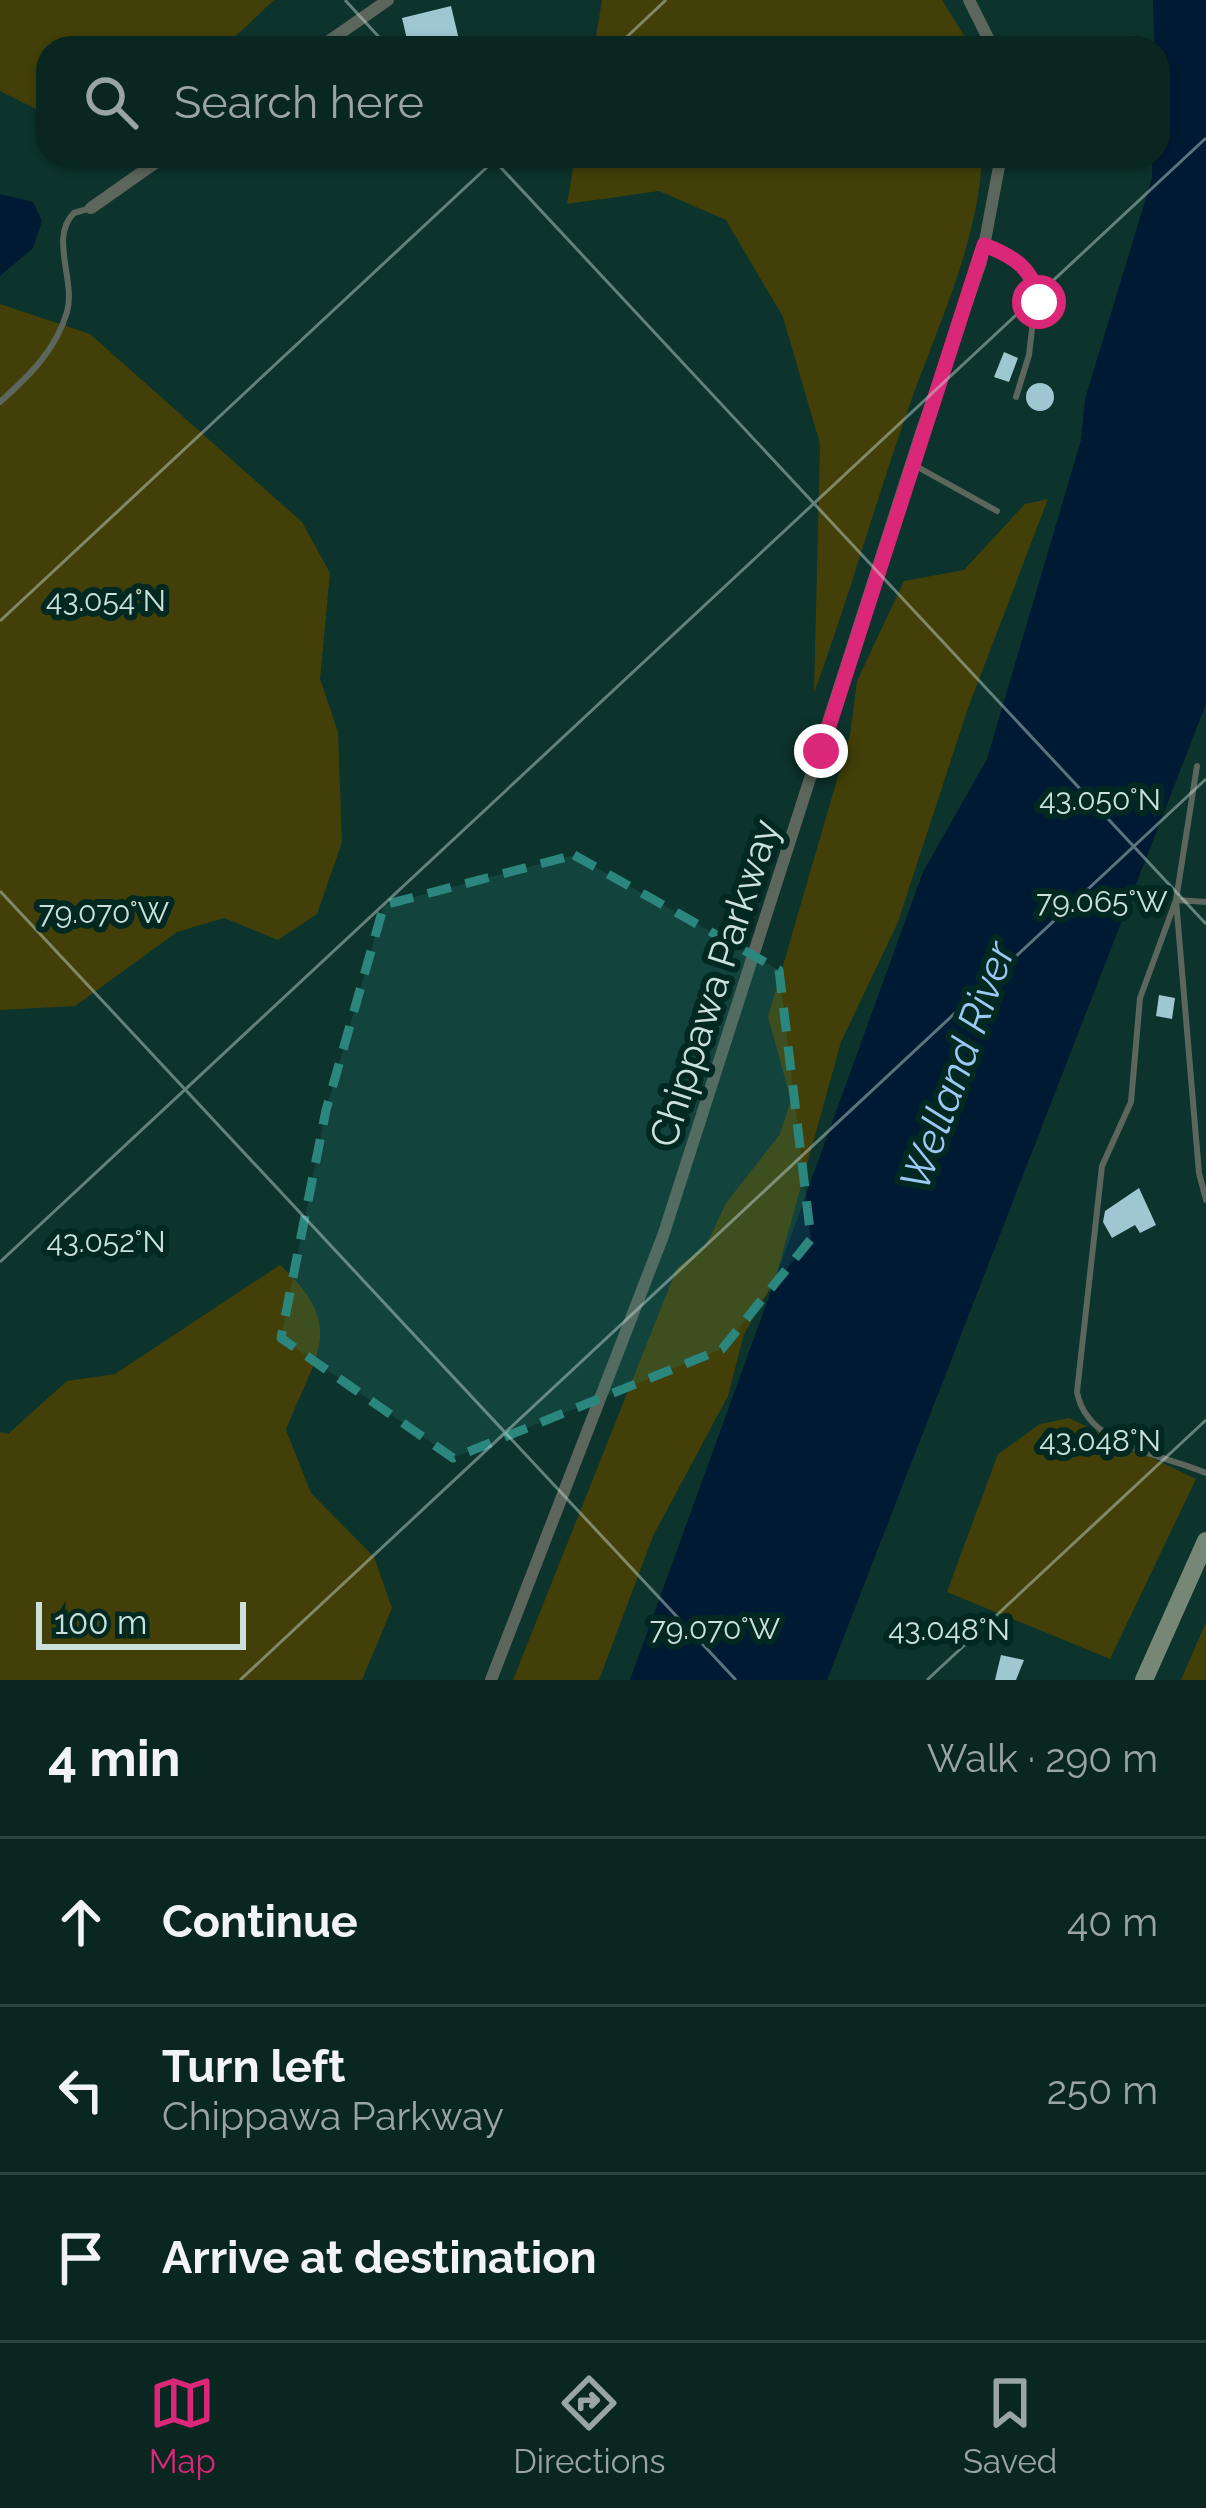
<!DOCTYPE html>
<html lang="en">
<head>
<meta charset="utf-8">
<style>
	body { margin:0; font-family:Raleway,sans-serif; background:#17322e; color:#f1f3f6 }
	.scale { position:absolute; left:36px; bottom:30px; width:210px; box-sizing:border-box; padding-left:12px; border:6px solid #cce0db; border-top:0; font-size:33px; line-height:42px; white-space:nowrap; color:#cce0db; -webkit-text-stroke:9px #012922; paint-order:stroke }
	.stop { position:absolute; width:36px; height:36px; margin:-27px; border:9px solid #db2777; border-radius:50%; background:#fff }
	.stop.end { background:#db2777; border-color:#fff; box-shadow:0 3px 12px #0008 }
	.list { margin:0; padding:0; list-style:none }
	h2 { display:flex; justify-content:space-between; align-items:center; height:156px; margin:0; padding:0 48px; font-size:51px }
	h2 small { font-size:39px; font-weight:400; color:#99a5a5 }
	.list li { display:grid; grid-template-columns:78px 1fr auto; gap:36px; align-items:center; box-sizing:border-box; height:168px; padding:0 48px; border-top:3px solid #29433f }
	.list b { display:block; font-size:45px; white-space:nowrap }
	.list p { margin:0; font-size:39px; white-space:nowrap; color:#99a5a5 }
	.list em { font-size:39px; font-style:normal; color:#99a5a5 }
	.icon { flex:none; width:66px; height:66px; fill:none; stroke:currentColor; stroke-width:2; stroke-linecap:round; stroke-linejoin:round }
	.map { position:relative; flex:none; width:1206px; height:1680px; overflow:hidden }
	.search { position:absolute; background:#092621; box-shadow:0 3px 9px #0004; left:36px; right:36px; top:36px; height:132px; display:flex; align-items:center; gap:30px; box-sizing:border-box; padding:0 42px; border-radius:36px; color:#99a5a5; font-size:45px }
	.sheet { height:660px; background:#092621 }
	nav { display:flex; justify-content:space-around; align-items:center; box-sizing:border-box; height:168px; border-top:3px solid #29433f; background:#092621; font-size:33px; color:#99a5a5 }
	nav a { display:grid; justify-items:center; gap:6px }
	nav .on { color:#db2777 }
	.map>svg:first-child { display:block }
</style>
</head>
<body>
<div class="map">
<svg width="1206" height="1680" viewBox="0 0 1206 1680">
	<rect width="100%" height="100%" fill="#0c332c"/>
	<path fill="#424008" d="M0,0h274l-51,48h-175v67l-48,-24z
		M602,0h340l30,48h-378z
		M575,156h407c-4,93 -49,178 -78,265 -31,90 -57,182 -90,272l6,-249 -37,-127 -57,-97 -67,-29 -92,13z
		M0,304l90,30 212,188 28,51 -10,106 18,53 4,110 -25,72 -39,26 -54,-22 -47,14 -102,74 -75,4z
		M1048,499l-80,209 -70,214 -57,120 -66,238 -31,54 -16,62 -75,140 -54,144h-86l164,-412 29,-23 20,-42 54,-69 11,-34 -23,-83 82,-282 7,-54 47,-100 60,-11 61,-66z
		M280,1265c69,63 34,91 6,165l25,63 63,64 18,51 -30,72h-362v-248l8,2 59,-53 48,-7z
		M1069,1418l127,61 -86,180 -163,-67 51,-138 42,-30z
		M1206,1622v58h-25z"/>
	<path fill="#001a33" d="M1153,0h53v704l-379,976h-197l293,-808 64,-113 94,-319 4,-41 67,-221v-22h6z
		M0,194l33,8 9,19 -9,27 -33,28z"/>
	<path fill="#9ec7d1" d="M451,6l10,42h-52l-7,-30z
		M1004,352l14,6 -9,24 -15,-5z
		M1026 397a14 14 0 1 1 28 0a14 14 0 1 1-28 0Z
		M1159,995l16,3 -3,21 -16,-3z
		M1139,1188l17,37 -16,8 -5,-8 -23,13 -9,-16 2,-11z
		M1001,1655l23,5 -8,20h-21z"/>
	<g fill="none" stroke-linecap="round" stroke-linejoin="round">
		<path stroke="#5c665c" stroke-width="6" d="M984,245l36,17 17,25 -8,68 -13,42
			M0,402c29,-26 56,-52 67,-90 9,-31 -18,-75 7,-99l17,-5
			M914,465l83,46
			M1197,766l-21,134 23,273 7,27
			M1206,902l-30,-2 -36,98 -9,104 -29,64 -25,226c10,55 86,62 129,81"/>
		<path stroke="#5c665c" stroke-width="12" d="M969,0l24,48
			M319,48l69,-48
			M91,208l74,-52
			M491,1680l172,-444 258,-803 60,-171 20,-106"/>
		<path stroke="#778776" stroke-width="18" d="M1144,1680l62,-139"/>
	</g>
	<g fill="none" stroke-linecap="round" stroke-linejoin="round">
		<path stroke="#db2777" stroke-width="15" d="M821,751l163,-506c30,11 50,24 55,57"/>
	</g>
	<path fill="#2b867e" fill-opacity="0.2" stroke="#2b867e" stroke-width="9" stroke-dasharray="24 15" stroke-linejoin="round" d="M574,855l205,115 32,269 -89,110 -269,109 -172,-120 45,-228 58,-205z"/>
	<path fill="none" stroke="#cce0db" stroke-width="3" stroke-opacity="0.45" d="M345,0l44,48M615,48l51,-48M490,156l716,768M0,621l499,-465M0,891l736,789M0,1262l1206,-1124M240,1680l966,-901M927,1680l279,-260"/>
	<g text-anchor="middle" stroke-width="12" stroke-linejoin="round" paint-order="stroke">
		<g font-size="39" fill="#cce0db" stroke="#012922">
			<text transform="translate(714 983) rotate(-72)" y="14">Chippawa Parkway</text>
		</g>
		<g font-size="42" font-style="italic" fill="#9cc8f3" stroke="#012922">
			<text transform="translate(957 1066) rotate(-70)" y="15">Welland River</text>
		</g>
	</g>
	<g font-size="30" text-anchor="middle" fill="#cce0db" stroke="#012922" stroke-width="12" stroke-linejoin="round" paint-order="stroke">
		<text x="106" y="611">43.054°N</text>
		<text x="1100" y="810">43.050°N</text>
		<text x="1102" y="912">79.065°W</text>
		<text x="104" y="923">79.070°W</text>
		<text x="106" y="1252">43.052°N</text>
		<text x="1100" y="1451">43.048°N</text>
		<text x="715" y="1639">79.070°W</text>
		<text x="949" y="1640">43.048°N</text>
	</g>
</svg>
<div class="scale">100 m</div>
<div class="stop" style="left:1039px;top:302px"></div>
<div class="stop end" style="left:821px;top:751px"></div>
<div class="search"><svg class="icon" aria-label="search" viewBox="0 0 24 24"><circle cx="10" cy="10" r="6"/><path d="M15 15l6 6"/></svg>Search here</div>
</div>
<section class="sheet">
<h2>4 min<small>Walk · 290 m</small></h2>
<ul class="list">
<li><svg class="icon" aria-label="ahead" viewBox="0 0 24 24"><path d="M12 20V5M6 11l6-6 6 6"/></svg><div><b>Continue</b></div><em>40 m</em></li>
<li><svg class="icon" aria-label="left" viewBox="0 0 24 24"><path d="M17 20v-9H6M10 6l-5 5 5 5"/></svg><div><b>Turn left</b><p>Chippawa Parkway</p></div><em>250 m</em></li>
<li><svg class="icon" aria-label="arrive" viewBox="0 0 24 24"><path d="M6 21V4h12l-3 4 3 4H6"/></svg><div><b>Arrive at destination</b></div></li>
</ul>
</section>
<nav>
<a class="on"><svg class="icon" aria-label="map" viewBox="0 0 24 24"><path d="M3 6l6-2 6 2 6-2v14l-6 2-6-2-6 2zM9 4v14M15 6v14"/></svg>Map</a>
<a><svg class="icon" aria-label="directions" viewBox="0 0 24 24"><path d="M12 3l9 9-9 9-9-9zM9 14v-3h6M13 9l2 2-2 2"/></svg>Directions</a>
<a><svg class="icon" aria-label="saved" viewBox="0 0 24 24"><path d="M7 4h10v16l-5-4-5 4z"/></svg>Saved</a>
</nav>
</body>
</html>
